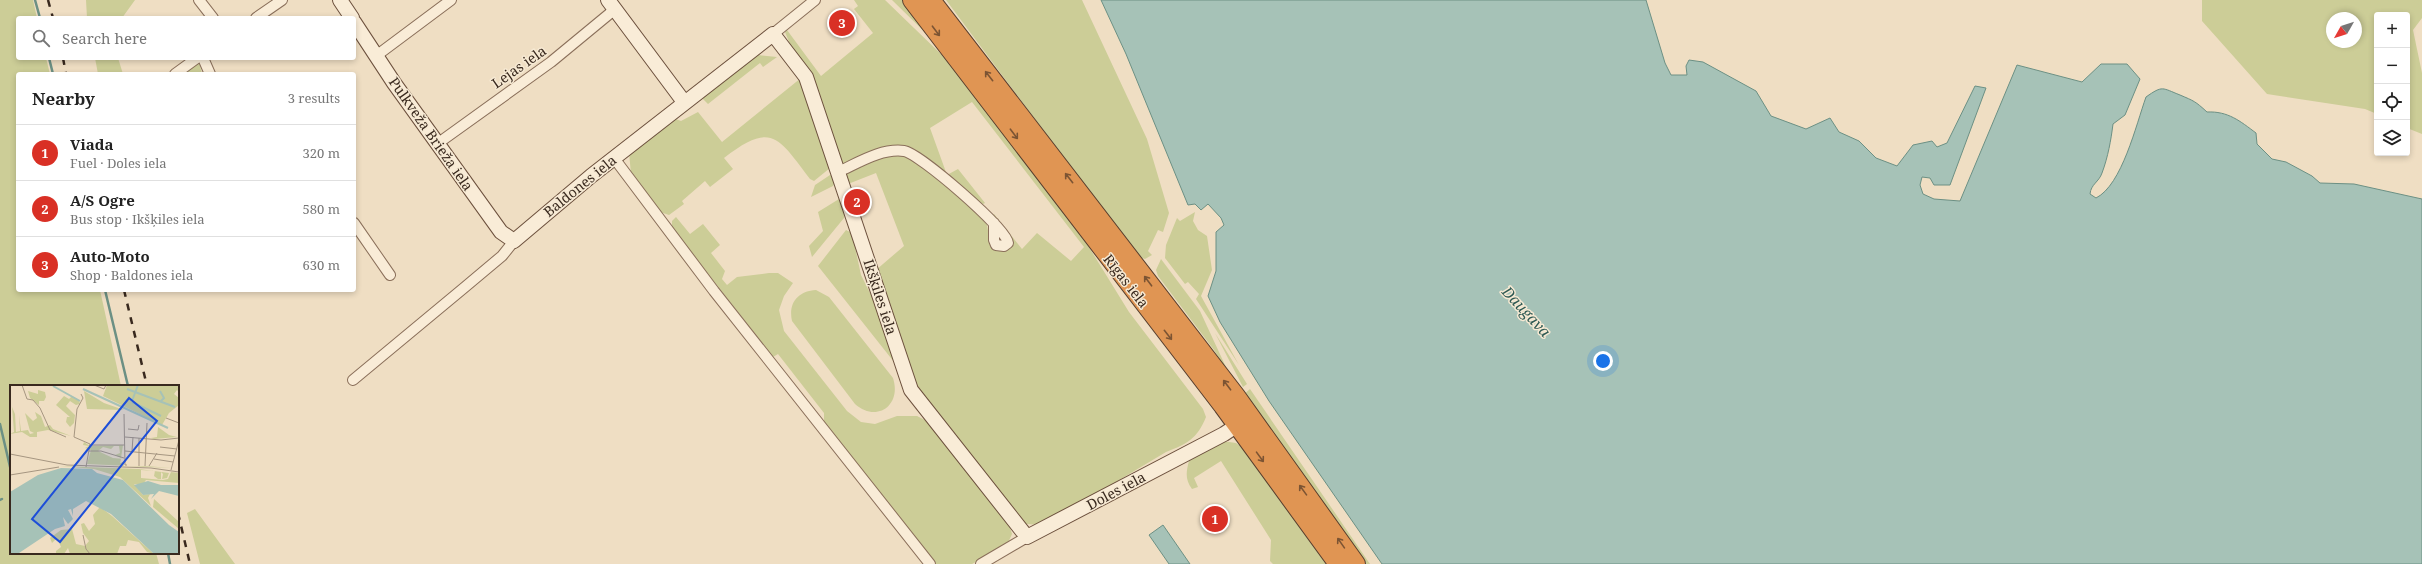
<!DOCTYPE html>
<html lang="en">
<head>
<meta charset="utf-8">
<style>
	body { margin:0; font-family:"Noto Serif",serif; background:#f2f2f2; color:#222 }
	.controls { position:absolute; right:12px; top:12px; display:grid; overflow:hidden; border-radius:4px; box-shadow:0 2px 6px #0003 }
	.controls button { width:36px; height:36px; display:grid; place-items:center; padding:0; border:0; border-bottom:1px solid #e0e0e0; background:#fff; color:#222; font:20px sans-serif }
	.compass { position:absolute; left:2326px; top:12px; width:36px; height:36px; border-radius:50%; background:#fff; box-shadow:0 2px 6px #0003; rotate:231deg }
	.you { position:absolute; left:1603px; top:361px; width:14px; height:14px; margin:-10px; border:3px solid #fff; border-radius:50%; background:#1a73e8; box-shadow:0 0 0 6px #1a73e833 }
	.badge { display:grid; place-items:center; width:26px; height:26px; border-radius:50%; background:#d93025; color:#fff; font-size:13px; font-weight:700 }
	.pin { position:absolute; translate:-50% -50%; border:2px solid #fff; box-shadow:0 1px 4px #0006 }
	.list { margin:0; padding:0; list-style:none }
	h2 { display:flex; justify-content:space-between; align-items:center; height:52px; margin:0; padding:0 16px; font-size:17px }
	h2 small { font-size:13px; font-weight:400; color:#767676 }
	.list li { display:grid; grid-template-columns:26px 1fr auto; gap:12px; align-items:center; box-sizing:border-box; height:56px; padding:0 16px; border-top:1px solid #e0e0e0 }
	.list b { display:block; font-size:15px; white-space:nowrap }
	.list p { margin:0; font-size:13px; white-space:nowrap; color:#767676 }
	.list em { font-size:13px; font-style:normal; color:#767676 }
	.icon { flex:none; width:22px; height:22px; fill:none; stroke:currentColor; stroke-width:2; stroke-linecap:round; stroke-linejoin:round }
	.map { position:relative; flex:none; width:2422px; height:564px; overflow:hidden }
	.search { position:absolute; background:#fff; box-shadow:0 2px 6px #0003; left:16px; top:16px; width:340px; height:44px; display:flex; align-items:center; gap:10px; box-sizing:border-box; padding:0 14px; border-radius:4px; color:#767676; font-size:15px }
	.panel { position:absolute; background:#fff; box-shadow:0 2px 6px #0003; left:16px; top:72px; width:340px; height:220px; border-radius:4px }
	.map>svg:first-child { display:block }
</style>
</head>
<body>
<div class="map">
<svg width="2422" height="564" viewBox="0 0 2422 564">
	<rect width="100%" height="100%" fill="#efdec3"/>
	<path fill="#cccd97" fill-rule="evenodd" d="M0,0h33l4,18h-19v40h28l4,16h-32v216h82l21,96h-110v167h145l3,11h-159z
		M86,0h49l-13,18h-35z
		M854,0h31l58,56 34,43 110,145 42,68 74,97 3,8c-9,22 -19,27 -40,35l-122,73 -18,-1 -8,-5 -100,-128 -42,-121 28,-24 -28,-73 -28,11 -3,-10 4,-4 46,-18 22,9 69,58 4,23 6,7 7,2 10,-8 -21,-27 2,-2 28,35 15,-16 34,28 13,-14 -112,-145 -42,26 17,47 11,-6 27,34 -2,1 -76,-56 -61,17 -5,-1 -32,-96 -17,-19 -7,-17 2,-2 34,46 52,-43 -19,-24 4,-3z
		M892,0h13l42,54z
		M946,0h136l65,139 22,74 -6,19 -5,-2 -10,21 4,4 -7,4 -6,-2 -7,-8z
		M2202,0h220v18l-9,12 9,43v61l-15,-6v-113h-30v99l-12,-5 -98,-15 -65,-73zM2332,18h24v24h-24z
		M758,55l19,2 -14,10 -3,-4 -52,41 -7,-7 43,-35z
		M95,58h23l5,16h-25z
		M199,62l3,12h-21z
		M801,78l29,90 -16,13 -4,-2c-32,-42 -38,-58 -86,-21l9,11 -23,18 -5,-6 -23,20 2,3 -15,11 -9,-3 -29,-38 -2,-22 44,-34 8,3 17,-9 24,30z
		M830,175h3l2,7 -2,4 -22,11 4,-12z
		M839,199l6,15 -1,4 -32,39 -3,-11 14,-15 -5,-19z
		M1195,212l-2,9 5,9 9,6 5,34 -11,26 38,69 -43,-66 3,-5 -11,-12 -3,2 -20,-26 1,-13 11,-27 3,3z
		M676,217l14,17 13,-10 17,21 -9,8 14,18 -3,8 5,6 10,-8 32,-4h9l15,10 -9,13 -5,14 5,21 63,80 14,11 14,2 22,-8h20l12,6 79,99 4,13 -5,11 -35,19h-37l-111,-140v-11l-46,-59 -5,3 -101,-129v-7z
		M846,230l6,3 9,42 16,32 21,60 -80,-101z
		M1161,259l39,52 31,67 -17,-28 -56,-74 -2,-6z
		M816,290l13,7 64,81c9,28 -17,45 -38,26l-63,-83c-4,-18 6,-30 24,-31z
		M1215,333l32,51 -4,3z
		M1250,389l120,175h-6l-121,-169z
		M1222,441l14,2 13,9 81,112h-57l-3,-3 1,-21 -50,-79 -27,17 4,9 -6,2c-7,-9 -6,-17 -3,-28z
		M195,509l40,55h-35l-13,-51z"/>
	<path fill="#a6c2b7" stroke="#6c9084" d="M1101,0h545l19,63 6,12h16l-1,-9 3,-6 14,2 53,29 15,25 35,13 24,-11 9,14 20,9 17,17 21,8 16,-21 19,-4 5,6 10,-4 28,-57 11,2 -36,97h-16l-4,-7 -8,-1 -2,8 3,9 11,5 26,2 57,-136 65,17 19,-18h26l13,15 -15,36 -12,9c-2,16 -5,33 -11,49 -3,9 -11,11 -12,21l6,4c26,-13 40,-73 50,-101 17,-12 16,-9 34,-2 14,6 15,6 27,17 21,-1 33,9 49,21l1,11 15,15 14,3 26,14 8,7 34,1 68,15v365h-1040l-113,-163 -49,-79 -12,-26 8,-25v-39l8,-7 -3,-7 -13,-14 -7,6 -6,-6 -7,1 -62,-151z
		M1163,525l27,39h-21l-20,-29z"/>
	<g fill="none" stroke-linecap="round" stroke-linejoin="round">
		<path stroke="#6c9084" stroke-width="2.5" d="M35,0l5,18
			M49,58l4,16
			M105,290l23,96
			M0,424l11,47
			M0,500l2,-1
			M168,553l2,11"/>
		<g stroke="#8a6f5a" stroke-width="12">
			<path id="street" d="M199,0l14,18
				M256,18l26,-18
				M773,34l42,-34
				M376,56l75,-56
				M203,58l7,16
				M175,74l22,-16
				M437,144l114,-82 63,-52
				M614,158l100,133 216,273
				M838,172c20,-9 43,-24 66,-21 15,2 103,78 104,92l-4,3 -8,-1 -2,-5v-17
				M354,223l36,52
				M353,380l112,-93 37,-31 12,-15
				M981,564l46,-27"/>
		</g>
		<g stroke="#6c503d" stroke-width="16">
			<path id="secondary" d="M340,0l12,18
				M608,0l76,102
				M354,22l40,61 107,149 13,9 77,-65 182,-142 33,43 105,313 116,147 197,-103 21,-14"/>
		</g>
		<g stroke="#573e2e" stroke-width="20">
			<path id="highway" d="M912,0l311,406 115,158
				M931,0l305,396 120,168"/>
		</g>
		<use href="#street" stroke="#f9ecd7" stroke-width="10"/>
		<use href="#secondary" stroke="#f9ecd7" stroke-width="14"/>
		<use href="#highway" stroke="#e09553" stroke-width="18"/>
		<path stroke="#39291e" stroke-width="2.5" stroke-dasharray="7 7" stroke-linecap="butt" d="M48,0l5,18
			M63,58l3,16
			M124,290l23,96
			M178,513l12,51"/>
	</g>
	<defs><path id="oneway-shaft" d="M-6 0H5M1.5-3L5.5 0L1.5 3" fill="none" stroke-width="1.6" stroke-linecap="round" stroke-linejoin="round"/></defs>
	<g stroke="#7c5433">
		<use href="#oneway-shaft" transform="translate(936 31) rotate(53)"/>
		<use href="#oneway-shaft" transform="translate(989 76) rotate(-128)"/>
		<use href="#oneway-shaft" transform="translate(1014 134) rotate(53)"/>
		<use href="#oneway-shaft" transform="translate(1069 178) rotate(-128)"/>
		<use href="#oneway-shaft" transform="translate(1148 281) rotate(-127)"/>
		<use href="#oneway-shaft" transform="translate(1168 335) rotate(52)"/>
		<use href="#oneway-shaft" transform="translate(1227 385) rotate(-127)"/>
		<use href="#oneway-shaft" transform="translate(1260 457) rotate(54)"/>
		<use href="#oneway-shaft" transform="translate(1303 490) rotate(-126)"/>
		<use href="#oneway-shaft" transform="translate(1341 543) rotate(-125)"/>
	</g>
	<g text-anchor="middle" stroke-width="3" stroke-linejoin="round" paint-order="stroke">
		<g font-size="14" fill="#39291e" stroke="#f6e9d3">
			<text transform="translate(519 67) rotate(-35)" y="5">Lejas iela</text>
			<text transform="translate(431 134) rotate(55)" y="5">Pulkveža Brieža iela</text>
			<text transform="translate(580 186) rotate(-39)" y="5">Baldones iela</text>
			<text transform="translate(1126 281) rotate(52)" y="5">Rīgas iela</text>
			<text transform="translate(880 297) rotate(72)" y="5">Ikšķiles iela</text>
			<text transform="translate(1116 491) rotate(-28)" y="5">Doles iela</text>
		</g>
		<g font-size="15" font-style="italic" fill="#2d5953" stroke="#f6e9d3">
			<text transform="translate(1526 312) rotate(47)" y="5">Daugava</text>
		</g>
	</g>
	<g transform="translate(10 385)">
		<rect width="169" height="169" fill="#efdec3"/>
		<path d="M97,0h72v7l-2,-2 -3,4 5,4v7l-10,8 -7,12 -59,-29zM28,5l7,2 1,5 -2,4h-5v4l-9,-7 -2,-7 10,3zM74,6l20,12 20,7 -37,-1zM54,11l5,3 3,-3 7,4 1,4 -4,1 -6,-4 -4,5 9,9 -1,8 -4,4 -4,-5 1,-5h3l-14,-12zM2,22l3,7 1,18 4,-1 -1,-16 2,16 7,-1 2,4 4,-1 -4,-2 -5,-18 8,8 4,-3 -2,-6 6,4 4,11 5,-2 3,4 18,7 -23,-6 -11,2v5h-7l-8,-5 -12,2 4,-2zM148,42l11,8 8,2 -23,2 -3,-1 6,-1zM74,57l6,4 33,-1 -2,13 -6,-3 5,-2 -1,-7h-5l-3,3 -8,-2 -5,4 15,7 11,1h-3l-1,4 3,-1 1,4h21l26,2 -84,-4 4,-14 -6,-2 4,-2 -6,-1zM50,81l79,3 30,4 -2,5 -5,1 1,-5 -2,-2v7h-3l-4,-3 1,-5 -14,-1v8l22,2 5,-1 3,-7 8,1v10l-33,-3 -3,4h-9l9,11 7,-1 -2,4 3,8 -31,-29 -26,-8zM144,114l24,22 1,8 -26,-22zM90,122l12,9 42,38 -7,-2 -8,-10 -11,-2 -2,6h-6l-3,8h-47l-2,-6 -4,6h-8v-3l5,-4 -3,-7 -2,-1 -4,4 -2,-5 11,-8 11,-1 4,15 9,2 4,-5 -6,-8 -2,-9 3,-1 5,8 6,-7 -2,-9z" fill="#cccd97"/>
		<path d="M51,83l31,1 5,4 26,7 46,45 10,7v22h-25l-43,-40 -25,-13 -13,8v7l-2,-7 -3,1 5,9 -5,5 -5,-7 2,9 -10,3 -36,24 -9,1v-62l28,-17zM138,96l13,4h18v11l-20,-5 -8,8 3,-5 -11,1 -9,-10z" fill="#a6c2b7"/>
		<path fill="none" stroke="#a6c2b7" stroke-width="2" d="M31,0h17M43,1l27,15M73,4l85,39M117,4l48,18M150,6l4,7 -3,3M122,16l6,-16M122,17l29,14"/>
		<path fill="none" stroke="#a69681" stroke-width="1" d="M12,0l5,14 6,1 7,8 10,22 16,7M84,0l10,4 2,-4M71,9l2,4 -6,11 -3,28 16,7 -4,23M114,29l1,51h2M156,33l13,5M118,44l10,1 1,-5M115,52l36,3 18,-2M80,60h35M150,62l17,2M79,66h12l23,7M115,66l50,5M122,66l1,-14M129,67v-14M0,69l57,11 84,3 28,4M144,74l19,3M129,81v-14M135,81l2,-43M139,81l8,-13M161,85l8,-30M0,90l49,-8M73,150l3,14 4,5"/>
		<path fill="#1d4ed8" fill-opacity="0.15" stroke="#1d4ed8" stroke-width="2" d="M119,13l28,23 -97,121 -28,-23z"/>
		<rect width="169" height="169" fill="none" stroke="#39291e" stroke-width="2"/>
	</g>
</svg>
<div class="controls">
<button>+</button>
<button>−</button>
<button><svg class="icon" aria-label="locate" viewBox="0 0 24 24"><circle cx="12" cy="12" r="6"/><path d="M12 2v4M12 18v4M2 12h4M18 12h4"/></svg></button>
<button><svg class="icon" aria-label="layers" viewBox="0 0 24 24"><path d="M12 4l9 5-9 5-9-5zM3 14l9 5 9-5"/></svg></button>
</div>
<svg class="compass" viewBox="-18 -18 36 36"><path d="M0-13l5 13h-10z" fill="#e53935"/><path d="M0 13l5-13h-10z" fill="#767676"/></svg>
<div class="you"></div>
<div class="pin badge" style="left:1215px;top:519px">1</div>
<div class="pin badge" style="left:857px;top:202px">2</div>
<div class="pin badge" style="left:842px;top:23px">3</div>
<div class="search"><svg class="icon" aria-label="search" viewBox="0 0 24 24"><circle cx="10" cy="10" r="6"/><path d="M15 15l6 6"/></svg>Search here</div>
<section class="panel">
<h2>Nearby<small>3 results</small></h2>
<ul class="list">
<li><span class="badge">1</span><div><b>Viada</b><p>Fuel · Doles iela</p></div><em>320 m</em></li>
<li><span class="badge">2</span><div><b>A/S Ogre</b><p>Bus stop · Ikšķiles iela</p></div><em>580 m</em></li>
<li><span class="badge">3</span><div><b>Auto-Moto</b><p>Shop · Baldones iela</p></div><em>630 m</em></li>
</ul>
</section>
</div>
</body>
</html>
